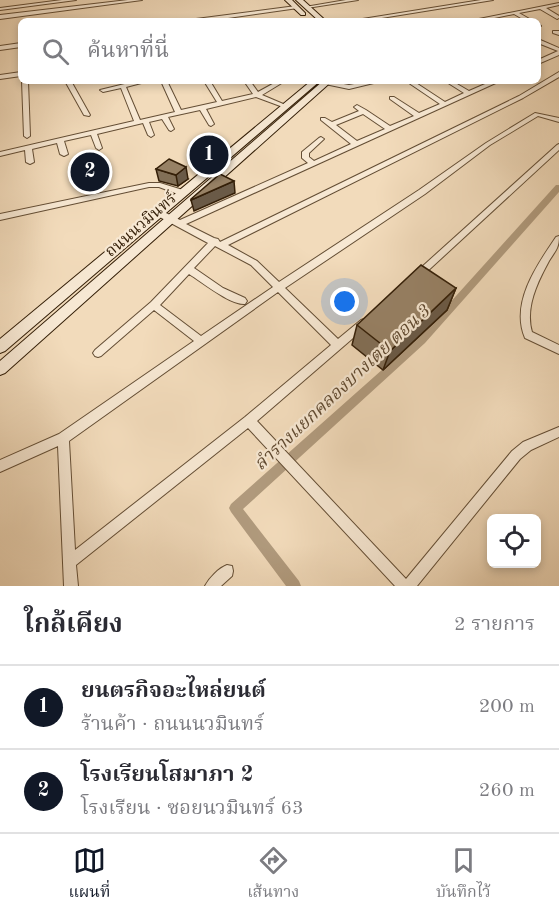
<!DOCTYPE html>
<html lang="th">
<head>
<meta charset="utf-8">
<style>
	body { margin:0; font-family:"Old Standard TT","Noto Serif Thai",serif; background:#f2f2f3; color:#2b2b33 }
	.controls { position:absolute; right:18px; bottom:18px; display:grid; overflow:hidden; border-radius:9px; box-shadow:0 3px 9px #0003 }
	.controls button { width:54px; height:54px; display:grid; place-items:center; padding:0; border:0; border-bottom:2px solid #e1e1e2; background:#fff; color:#2b2b33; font:30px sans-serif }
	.you { position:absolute; left:345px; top:302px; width:21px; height:21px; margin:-15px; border:4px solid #fff; border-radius:50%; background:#1a73e8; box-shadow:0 0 0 9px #1a73e833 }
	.badge { display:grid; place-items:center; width:39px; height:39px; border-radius:50%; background:#111827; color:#fff; font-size:20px; font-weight:700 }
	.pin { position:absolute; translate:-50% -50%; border:3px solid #fff; box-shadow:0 2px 6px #0006 }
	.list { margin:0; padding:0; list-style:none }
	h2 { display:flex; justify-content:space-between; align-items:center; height:78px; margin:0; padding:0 24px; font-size:26px }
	h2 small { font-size:20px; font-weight:400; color:#7c7c81 }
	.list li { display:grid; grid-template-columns:39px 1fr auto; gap:18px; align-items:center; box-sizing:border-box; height:84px; padding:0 24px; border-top:2px solid #e1e1e2 }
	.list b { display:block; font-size:22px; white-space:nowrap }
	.list p { margin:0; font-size:20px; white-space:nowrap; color:#7c7c81 }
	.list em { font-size:20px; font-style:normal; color:#7c7c81 }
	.icon { flex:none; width:33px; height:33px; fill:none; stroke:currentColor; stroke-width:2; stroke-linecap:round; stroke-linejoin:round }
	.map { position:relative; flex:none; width:559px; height:586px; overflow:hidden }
	.search { position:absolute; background:#fff; box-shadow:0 3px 9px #0003; left:18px; right:18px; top:18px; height:66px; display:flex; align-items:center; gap:15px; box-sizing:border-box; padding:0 21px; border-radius:9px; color:#7c7c81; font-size:22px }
	.sheet { height:246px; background:#fff }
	nav { display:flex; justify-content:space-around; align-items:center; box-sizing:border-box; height:84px; border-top:2px solid #e1e1e2; background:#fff; font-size:16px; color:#7c7c81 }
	nav a { display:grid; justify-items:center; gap:3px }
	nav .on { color:#111827 }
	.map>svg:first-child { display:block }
</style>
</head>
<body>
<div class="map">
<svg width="559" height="586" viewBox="0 0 559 586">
	<rect width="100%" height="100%" fill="#f2dbbb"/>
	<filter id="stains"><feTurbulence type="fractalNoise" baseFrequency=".00333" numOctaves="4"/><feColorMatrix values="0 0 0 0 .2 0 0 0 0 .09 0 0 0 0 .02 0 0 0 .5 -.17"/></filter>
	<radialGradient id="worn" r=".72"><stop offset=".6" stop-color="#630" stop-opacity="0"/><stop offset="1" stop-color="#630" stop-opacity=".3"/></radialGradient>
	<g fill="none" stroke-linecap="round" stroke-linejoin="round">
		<path fill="#b19b7e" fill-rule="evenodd" d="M556,185h3v7l-134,151 -182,166 56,72 2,5h-15l-55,-74 -2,-4 2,-4 188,-167z"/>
		<g stroke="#644e35" stroke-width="2">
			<path id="street" d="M62,0h14l-76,10v-2z
				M128,0h14l-142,19v-4z
				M346,0h12l-51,8 -2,-1z
				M481,0h12l-130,21h-13z
				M559,3v2l-13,3 13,8v2l-2,1 -17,-10 -21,4 14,8h-7l-12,-7 -34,7h-11z
				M296,6l2,1v1l-91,13h-14l3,-2z
				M538,23l3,3 -3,2z
				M553,31h6v4l-6,-2z
				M538,39l21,9v7l-21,9v-4l20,-9 -20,-8z
				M21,43v4l-21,3v-4z
				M21,72v4l-21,3v-4z
				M559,72v5l-36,21 -295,147 29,16 22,21 140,-92 67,-47 49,-30 24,5v4l-21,-6 -48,29 -65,49 -140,94 53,51 23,-19 3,-1 3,1 2,3 -2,3 -110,95 149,158 106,-128 11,-9 36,-15v10l-28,13 -11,9 -103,127h-22l-147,-158 -172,137 2,21h-14l-6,-140 -58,26v-12l59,-26 135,-93 -40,-31 -53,46 -3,1 -3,-1 -2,-3 2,-3 56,-48 57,-59 -52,-28 -1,-2 1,-2h6l18,9 128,-57 -6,-5v-6l17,-14 2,-1 3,2 -15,14v4l5,4 37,-17 -30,-24v-2h4l7,4 27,-11 -5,-4 3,-2 9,5 24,16 24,-10 -24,-17v-2h4l25,16 21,-9 -34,-23h7l32,21 19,-9 -19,-12h7l17,10 23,-10h8l-314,143 28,14 4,1 2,3 299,-146zM363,114l22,15 -28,12 -21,-16zM215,246l36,19 22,22 -72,49 -41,-31 29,-31c13,8 41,31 56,30l2,-3 -2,-3 -22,-10 -29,-20zM278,292l53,53 -86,72 -170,133 -6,-109z
				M22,81h6l2,55 -3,2 -3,-2z
				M65,81h6l19,34 -1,1 -5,-1z
				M137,81h12l-23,6 14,33 35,-8 -14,-31h6l14,29 36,-8 -13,-21h6l12,20 31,-7 -9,-13h6l8,11 20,-11h7l-23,14 26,11 -5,1 -27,-10 -50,12 8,15 -3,2 -2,-1 -9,-15 -32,7 6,12 -3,2 -2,-1 -7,-11 -13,3 5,13 -3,2 -3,-2 -5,-12 -46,11 5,14 -3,2 -3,-2 -5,-13 -27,6 4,13 -4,2 -4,-2 -3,-11 -25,6 2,13 -4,2 -4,-2 -1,-12 -25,6v-4l134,-31 -13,-33 -18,4 -3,-2z
				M327,81l22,4 21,-4h12l-33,8 -24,-5 -1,-1z
				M559,144v6l-139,128h-6l-1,-2 1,-2 143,-129z
				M149,183h11l26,8 1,2 -4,3 -24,-9h-10l-149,33v-6z
				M559,236c0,13 -4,15 -10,25 -12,22 -24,47 -17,71l27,13v9l-34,-16c-15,-35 12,-73 31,-101z
				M227,565l5,1 1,5 -1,5 -11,10h-16c4,-8 14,-18 22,-21z"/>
		</g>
		<g stroke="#341f08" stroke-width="2">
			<path id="secondary" d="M285,0h7l13,13v2h-4z
				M296,0h7l23,21h-7z
				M311,81h9l-315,270 -5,2v-14z
				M323,81h9l-327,292 -5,2v-14z"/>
		</g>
		<use href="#street" fill="#f7e8d3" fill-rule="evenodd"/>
		<use href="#secondary" fill="#f7e8d3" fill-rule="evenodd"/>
	</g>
	<path fill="#826f57" stroke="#341f08" stroke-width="1.5" d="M156,169l32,10 -10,7 -19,-5z
		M456,288l-9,22 -64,60 -31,-25 5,-20z"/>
	<path fill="#6a5a47" stroke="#341f08" stroke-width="1.5" d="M186,167l2,12 -10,7 -2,-11z
		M234,181l1,12 -41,18 -3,-11z
		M456,288l-9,22 -64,60 7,-19z"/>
	<path fill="#978165" stroke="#341f08" stroke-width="1.5" d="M169,159l17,8 -10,8 -20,-6z
		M220,174l14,7 -43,19v-1z
		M421,265l35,23 -66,63 -33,-26z"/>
	<g text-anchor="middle" stroke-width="4.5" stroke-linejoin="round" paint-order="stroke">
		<g font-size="16" fill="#341f08" stroke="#f7e8d3">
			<text transform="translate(140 224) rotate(-41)" y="6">ถนนนวมินทร์</text>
		</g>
		<g font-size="18" font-style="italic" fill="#604a31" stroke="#f7e8d3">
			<text transform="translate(342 387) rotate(-43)" y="6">ลำรางแยกคลองบางเตย ตอน 3</text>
		</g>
	</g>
	<rect width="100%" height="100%" filter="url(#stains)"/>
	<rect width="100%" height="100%" fill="url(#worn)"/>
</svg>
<div class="controls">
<button><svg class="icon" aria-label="locate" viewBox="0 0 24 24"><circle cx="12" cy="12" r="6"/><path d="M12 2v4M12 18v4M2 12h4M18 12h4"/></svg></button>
</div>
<div class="you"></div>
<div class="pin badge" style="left:209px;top:155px">1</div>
<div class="pin badge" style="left:90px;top:172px">2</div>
<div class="search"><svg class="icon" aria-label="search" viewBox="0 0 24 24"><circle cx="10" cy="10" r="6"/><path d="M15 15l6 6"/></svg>ค้นหาที่นี่</div>
</div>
<section class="sheet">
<h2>ใกล้เคียง<small>2 รายการ</small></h2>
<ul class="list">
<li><span class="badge">1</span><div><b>ยนตรกิจอะไหล่ยนต์</b><p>ร้านค้า · ถนนนวมินทร์</p></div><em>200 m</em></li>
<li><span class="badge">2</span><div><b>โรงเรียนโสมาภา 2</b><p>โรงเรียน · ซอยนวมินทร์ 63</p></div><em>260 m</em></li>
</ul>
</section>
<nav>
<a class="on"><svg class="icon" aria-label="map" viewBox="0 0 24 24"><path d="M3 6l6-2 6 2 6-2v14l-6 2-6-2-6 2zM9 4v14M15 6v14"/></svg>แผนที่</a>
<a><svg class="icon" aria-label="directions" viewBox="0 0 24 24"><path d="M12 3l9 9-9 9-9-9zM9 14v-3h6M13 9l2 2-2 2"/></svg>เส้นทาง</a>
<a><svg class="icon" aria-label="saved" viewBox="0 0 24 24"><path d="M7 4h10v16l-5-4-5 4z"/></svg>บันทึกไว้</a>
</nav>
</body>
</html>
